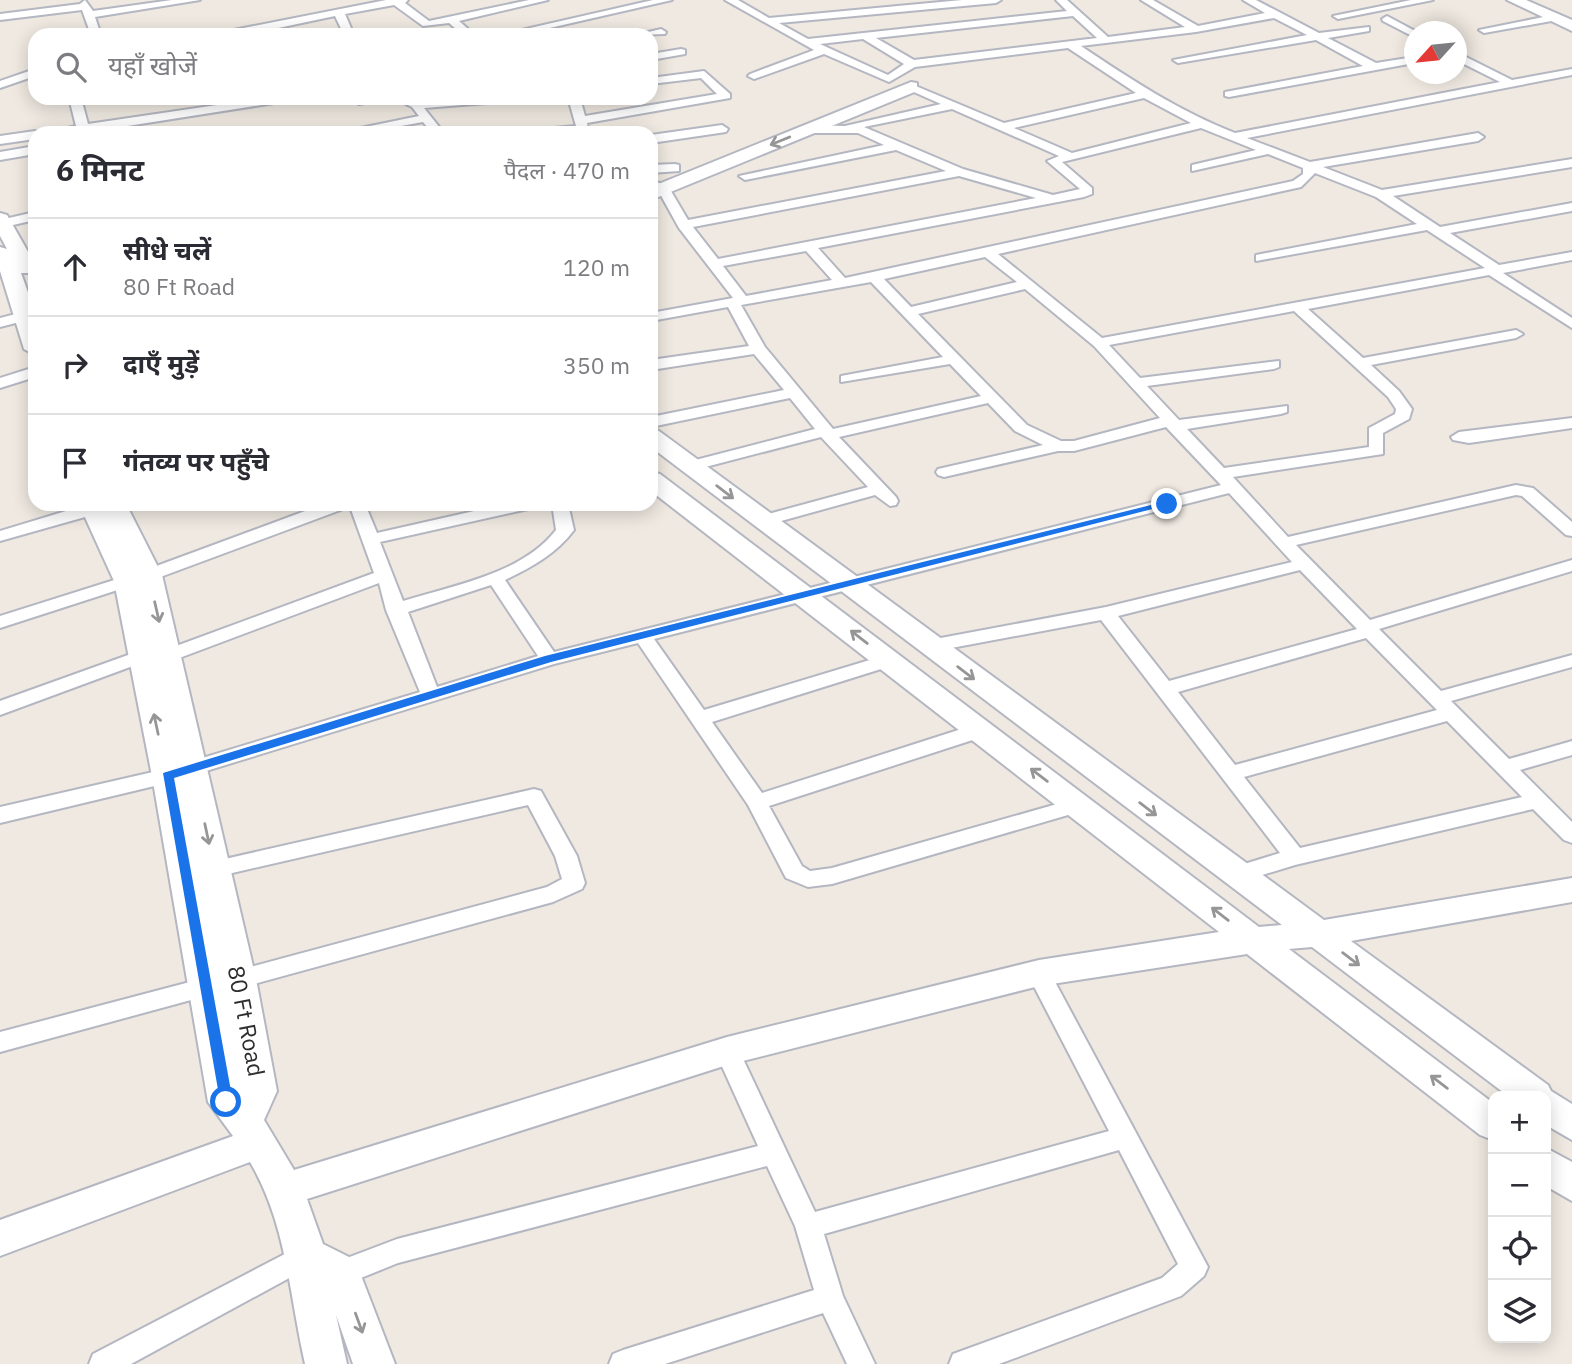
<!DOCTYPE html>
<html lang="hi">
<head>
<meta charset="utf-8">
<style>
	body { margin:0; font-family:"IBM Plex Sans","Noto Sans Devanagari",sans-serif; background:#f7f7f7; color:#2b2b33 }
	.controls { position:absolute; right:21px; bottom:21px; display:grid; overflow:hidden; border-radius:14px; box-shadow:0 4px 18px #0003 }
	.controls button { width:63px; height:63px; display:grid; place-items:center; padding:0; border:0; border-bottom:2px solid #e1e1e2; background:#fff; color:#2b2b33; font:35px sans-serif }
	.compass { position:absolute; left:1404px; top:21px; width:63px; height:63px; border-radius:50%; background:#fff; box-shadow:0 4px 18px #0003; rotate:243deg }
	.stop { position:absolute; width:21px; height:21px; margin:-16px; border:5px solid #1a73e8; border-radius:50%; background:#fff }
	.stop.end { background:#1a73e8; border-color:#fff; box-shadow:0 2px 7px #0008 }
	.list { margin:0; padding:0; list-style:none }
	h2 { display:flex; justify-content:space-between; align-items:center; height:91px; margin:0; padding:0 28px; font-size:30px }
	h2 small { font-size:23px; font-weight:400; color:#7c7c81 }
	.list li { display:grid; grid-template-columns:46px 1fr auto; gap:21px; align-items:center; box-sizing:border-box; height:98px; padding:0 28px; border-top:2px solid #e1e1e2 }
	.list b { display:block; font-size:26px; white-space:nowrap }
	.list p { margin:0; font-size:23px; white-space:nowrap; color:#7c7c81 }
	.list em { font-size:23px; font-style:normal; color:#7c7c81 }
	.icon { flex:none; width:38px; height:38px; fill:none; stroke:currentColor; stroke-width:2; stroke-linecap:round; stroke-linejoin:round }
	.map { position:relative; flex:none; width:1572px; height:1364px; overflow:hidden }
	.search { position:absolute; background:#fff; box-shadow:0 4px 18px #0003; left:28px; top:28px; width:630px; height:77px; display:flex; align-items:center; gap:18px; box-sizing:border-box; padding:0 24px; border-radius:21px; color:#7c7c81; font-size:26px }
	.panel { position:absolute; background:#fff; box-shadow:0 4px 18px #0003; left:28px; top:126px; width:630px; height:385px; border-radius:21px }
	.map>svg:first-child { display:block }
</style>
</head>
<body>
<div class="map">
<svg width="1572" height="1364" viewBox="0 0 1572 1364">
	<rect width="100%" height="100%" fill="#efe9e1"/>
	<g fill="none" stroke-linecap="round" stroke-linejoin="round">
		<g stroke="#b4b7c1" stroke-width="4">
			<path id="street" d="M85,0l8,11 79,-11h28l-105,17 6,18h-10l-9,-25 -82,10v-6l80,-10z
				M386,0h22l-3,3 24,18 100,-21h19l-89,21 16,14h-12l-14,-12 -26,3 -29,-21 -49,9 9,21h-10l-9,-19 -71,15 -3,4h-53z
				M653,0h19l-153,35h-20z
				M725,0h13l31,18 193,-18h39l-5,3 -217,20 29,16 259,-28 -11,-11h11l41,37 77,-10 -44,-27h12l45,26 67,-13 -22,-13h13l63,33 50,-6v4l-41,7 48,25 38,-6v6l-185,34 -4,-1v-4l138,-26 -47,-26 -138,23 -5,-3 134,-25 -33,-17 -78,14 -115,14c49,33 98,65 154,87l265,-51 -44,-22v-8l56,28 60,-11v6l-325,63 63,24 168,-29 6,4 -6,4 -155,26 59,23 190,-31v8l-179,29 47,31 132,-24v8l-122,22 49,32 73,-13v8l-69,13 69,45v10l-83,-53 -181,34 55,49 153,-28 7,4 -7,4 -145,27 28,26 13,18 -3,10 -26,14v21l-150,23 55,60 228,-52 17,3 39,34v14l-6,-1 -44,-39 -6,-1 -220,50 74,75 202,-60v11l-193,58 62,62 131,-36v12l-121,34 58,58 63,-18v14l-52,15 52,52v21l-8,-3 -31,-31 -238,56 -59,18 -8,-2 -3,-6 3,-6 52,-16 -179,-233 -171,32 -9,-6 9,-6 176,-33 186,-45 -63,-69 -575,146 50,71 179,-54h14l2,4 -2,4 -185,58 50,71 212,-68h14l3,5 -3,5 -219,71 33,60 8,5 22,-3 246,-70 7,2 3,5 -3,5 -253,74 -24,3 -22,-9 -38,-73 -110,-162 -84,21 -387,119 -167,40v-16l166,-38 254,-77 -34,-82 -7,-27 -205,77h-14l-2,-4 2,-4 214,-79 -25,-69h16l12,29 128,-29h31l-8,5 -148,33 23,59c51,-16 119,-27 153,-71l-4,-26h16l6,26c-18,24 -42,37 -69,50l49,72 667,-167 -55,-58 -92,24h-16l-114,26 -6,-2 -2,-3 2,-3 105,-24 -28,-14 -27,-28 -149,34 57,60 2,4 -2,4 -6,1 -15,-11 -112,31 -6,-1 -3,-4 3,-4 111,-30 -47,-50 -131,34 -6,-2v-6l131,-34 -25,-31 -139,29v-10l133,-27 -30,-36 -103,16v-10l98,-14 -21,-39 -77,14v-8l82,-15 -54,-70 -20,-36 -8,-4v-8l17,6 20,34 258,-49 -50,-21 -151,30 -6,-4 145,-31 -26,-12h-49l-6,-4 6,-4 36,1 96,-22 -34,-15 -2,-2 6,-3 93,39 132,-30 -68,-45 -153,19 -26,15 -65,-28 -70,25 -6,-3 2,-2 64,-24zM1073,16l24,22 -183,22 -38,-22zM863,39l41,25 -16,11 -68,-31zM1144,98l47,25 -119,30 -58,-25zM952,109l107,47 -12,5 33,28 -27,6 -90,-26 -99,-42zM1201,128l55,22 -64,15v6l76,-17 35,14v6l-10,7 -448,97 -27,-30 266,-51 8,-3v-6l-30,-26zM1315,173l61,24 41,27 -156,30 -5,1v6l171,-31 58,38 -383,70 -104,-84 303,-67zM959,176l77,22 -318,61 -25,-32zM806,251l26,29 -86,16 -23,-30zM985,257l32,25 -106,25 -27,-28zM871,282l72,75 -102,19v6l109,-18 31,32 -148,33 -68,-82 -24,-42zM1025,289l69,57 66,72 -86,23h-13l-34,-16 -109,-111zM1294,311l94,86 8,12 -1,5 -26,14v19l-145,21 -37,-39 94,-15 6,-2v-6l-108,14 -32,-34 127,-17 5,-2v-6l-139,17 -31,-33zM1300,570l57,59 -188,52 -51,-65zM491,585l47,71 -101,31 -29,-75zM1366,638l71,72 -202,55 -57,-73zM1447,721l75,76 -222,51 -56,-71z
				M1411,0h22l-95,19 -5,-3z
				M1553,15l5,3 -1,2 -73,13 -5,-3z
				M1387,16l30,16h-3v5l-31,-16 -1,-2z
				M661,29l5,3 -1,2 -29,1z
				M681,49l4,1v4l-34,6v-6z
				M35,69v7l-35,12v-7z
				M704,71l26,23v4l-143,25 2,10h-52l6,-4 33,-3 -8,-28h12l5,18 132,-22 -16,-16 -50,6v-6z
				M69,98h12l7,26 176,-26h29l-6,3 -204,32h-37l30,-7z
				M353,98h40l-34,6z
				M393,98l24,3 103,-3 -6,3 -90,7 20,25h-12l-9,-11 -61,11h-26l83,-17 -7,-9z
				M722,125l6,4 -2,3 -75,11v-8z
				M35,131l5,2h-5v6l-35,5v-8z
				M35,146v8l-35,6v-8z
				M675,164l4,1v6l-28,2v-8z
				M35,212v8l-35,8v-8z
				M35,309v9l-35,9v-9z
				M35,367v10l-35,11v-10z
				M1572,418v10l-103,15 -16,-3 -2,-3 8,-5z
				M89,504h19l-9,9 -99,28v-10z
				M324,504h24l-2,4 -191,71h-12l-3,-4 3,-4z
				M127,576l9,5 -3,4 -133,43v-12z
				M142,650l9,6 -2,4 -149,55v-14z
				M534,789l7,2 36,65 8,27 -3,6 -29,13 -314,86 -8,-3 -4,-6 4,-6 8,-3 308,-83 15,-8 -7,-23 -27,-51 -313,72 -8,-2 -3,-6 3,-6z
				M1039,964l8,3 161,300 -4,9 -23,20 -182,68h-50l4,-10 209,-76 16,-14 -59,-114 -295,84 19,62 32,68h-28l-24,-51 -158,51h-56l4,-10 10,-4 191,-60 -19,-64 -28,-60 -369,97 -57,23 -10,-4 -4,-9 4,-9 66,-25 361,-93 -43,-95 3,-7 9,-3 9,3 79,168 294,-81 -82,-158 4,-6z
				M205,978l8,2 4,7 -4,7 -213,58v-20z
				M306,1243l9,3 4,9 -4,9 -184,100h-42l4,-10z"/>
		</g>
		<g stroke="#b4b7c1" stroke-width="4">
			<path id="secondary" d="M1507,0h19l46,20v11z
				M911,82l6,1v8l-266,109v-13z
				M0,213l7,2 28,49v9h-14l14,39v43l-11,-6 -24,-78v-24l7,2 -7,-13z
				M651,429l8,2 665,489 248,-42v24l-221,39 197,144 3,6 21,13v36l-26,-15v-29h-38l-196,-149 -23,2 204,154v37l-13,-5 -233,-181 -208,32 -312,79 -420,134 16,45 32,16 40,104h-42l-17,-49 11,49h-42c-16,-70 -18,-139 -55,-202l-250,94v-36l233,-84 -25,-34 -56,-326 -38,-195 -35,-77h47l36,71 94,404 21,112 -13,29 30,50 433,-133 312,-77 180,-28 -568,-441v-19l9,2 599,453 23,-2 -631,-478z
				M1546,1148l26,14v39l-26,-15z"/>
		</g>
		<use href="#street" fill="#fff" fill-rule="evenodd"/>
		<use href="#secondary" fill="#fff" fill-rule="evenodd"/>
	</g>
	<defs><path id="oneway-shaft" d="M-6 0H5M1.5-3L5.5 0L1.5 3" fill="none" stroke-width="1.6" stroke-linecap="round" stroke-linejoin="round" transform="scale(1.75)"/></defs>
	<g stroke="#969696">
		<use href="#oneway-shaft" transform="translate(780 141) rotate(158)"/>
		<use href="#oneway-shaft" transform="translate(725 492) rotate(37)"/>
		<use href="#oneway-shaft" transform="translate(157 612) rotate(77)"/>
		<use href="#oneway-shaft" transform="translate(859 637) rotate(-142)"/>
		<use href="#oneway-shaft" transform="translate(966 673) rotate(37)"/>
		<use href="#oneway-shaft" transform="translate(156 724) rotate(-102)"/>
		<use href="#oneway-shaft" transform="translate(1039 775) rotate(-143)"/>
		<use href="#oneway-shaft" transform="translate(1148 809) rotate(37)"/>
		<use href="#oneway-shaft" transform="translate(207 834) rotate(78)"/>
		<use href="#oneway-shaft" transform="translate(1220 914) rotate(-142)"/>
		<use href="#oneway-shaft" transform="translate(1351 959) rotate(37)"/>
		<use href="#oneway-shaft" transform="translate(1439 1082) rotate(-143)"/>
		<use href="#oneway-shaft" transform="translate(359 1323) rotate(70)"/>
	</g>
	<path fill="#1a73e8" d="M1163,502l9,2 -621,158 -377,116 59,324 -7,7 -5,-2 -58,-334 382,-117z"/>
	<g text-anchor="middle" stroke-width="5" stroke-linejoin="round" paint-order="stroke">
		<g font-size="23" fill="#2e2e2e" stroke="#fff">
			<text transform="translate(246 1021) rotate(79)" y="8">80 Ft Road</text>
		</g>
	</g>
</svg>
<div class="controls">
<button>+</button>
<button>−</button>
<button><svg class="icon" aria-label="locate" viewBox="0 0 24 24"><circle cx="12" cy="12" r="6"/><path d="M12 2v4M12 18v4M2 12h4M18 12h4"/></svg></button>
<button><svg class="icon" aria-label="layers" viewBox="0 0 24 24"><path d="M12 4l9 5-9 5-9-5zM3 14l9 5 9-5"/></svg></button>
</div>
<svg class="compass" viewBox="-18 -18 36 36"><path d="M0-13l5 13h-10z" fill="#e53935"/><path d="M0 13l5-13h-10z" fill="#7c7c81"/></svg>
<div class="stop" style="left:226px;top:1102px"></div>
<div class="stop end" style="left:1167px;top:504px"></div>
<div class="search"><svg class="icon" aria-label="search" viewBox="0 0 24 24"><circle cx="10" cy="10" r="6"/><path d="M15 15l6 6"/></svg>यहाँ खोजें</div>
<section class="panel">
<h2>6 मिनट<small>पैदल · 470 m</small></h2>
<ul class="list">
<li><svg class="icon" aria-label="ahead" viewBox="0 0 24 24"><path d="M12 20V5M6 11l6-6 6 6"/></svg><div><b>सीधे चलें</b><p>80 Ft Road</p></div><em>120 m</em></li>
<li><svg class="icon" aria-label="right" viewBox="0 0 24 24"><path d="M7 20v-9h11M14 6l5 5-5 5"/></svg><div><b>दाएँ मुड़ें</b></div><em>350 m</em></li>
<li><svg class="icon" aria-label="arrive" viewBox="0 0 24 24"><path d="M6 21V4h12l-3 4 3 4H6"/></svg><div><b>गंतव्य पर पहुँचे</b></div></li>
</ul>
</section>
</div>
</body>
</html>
